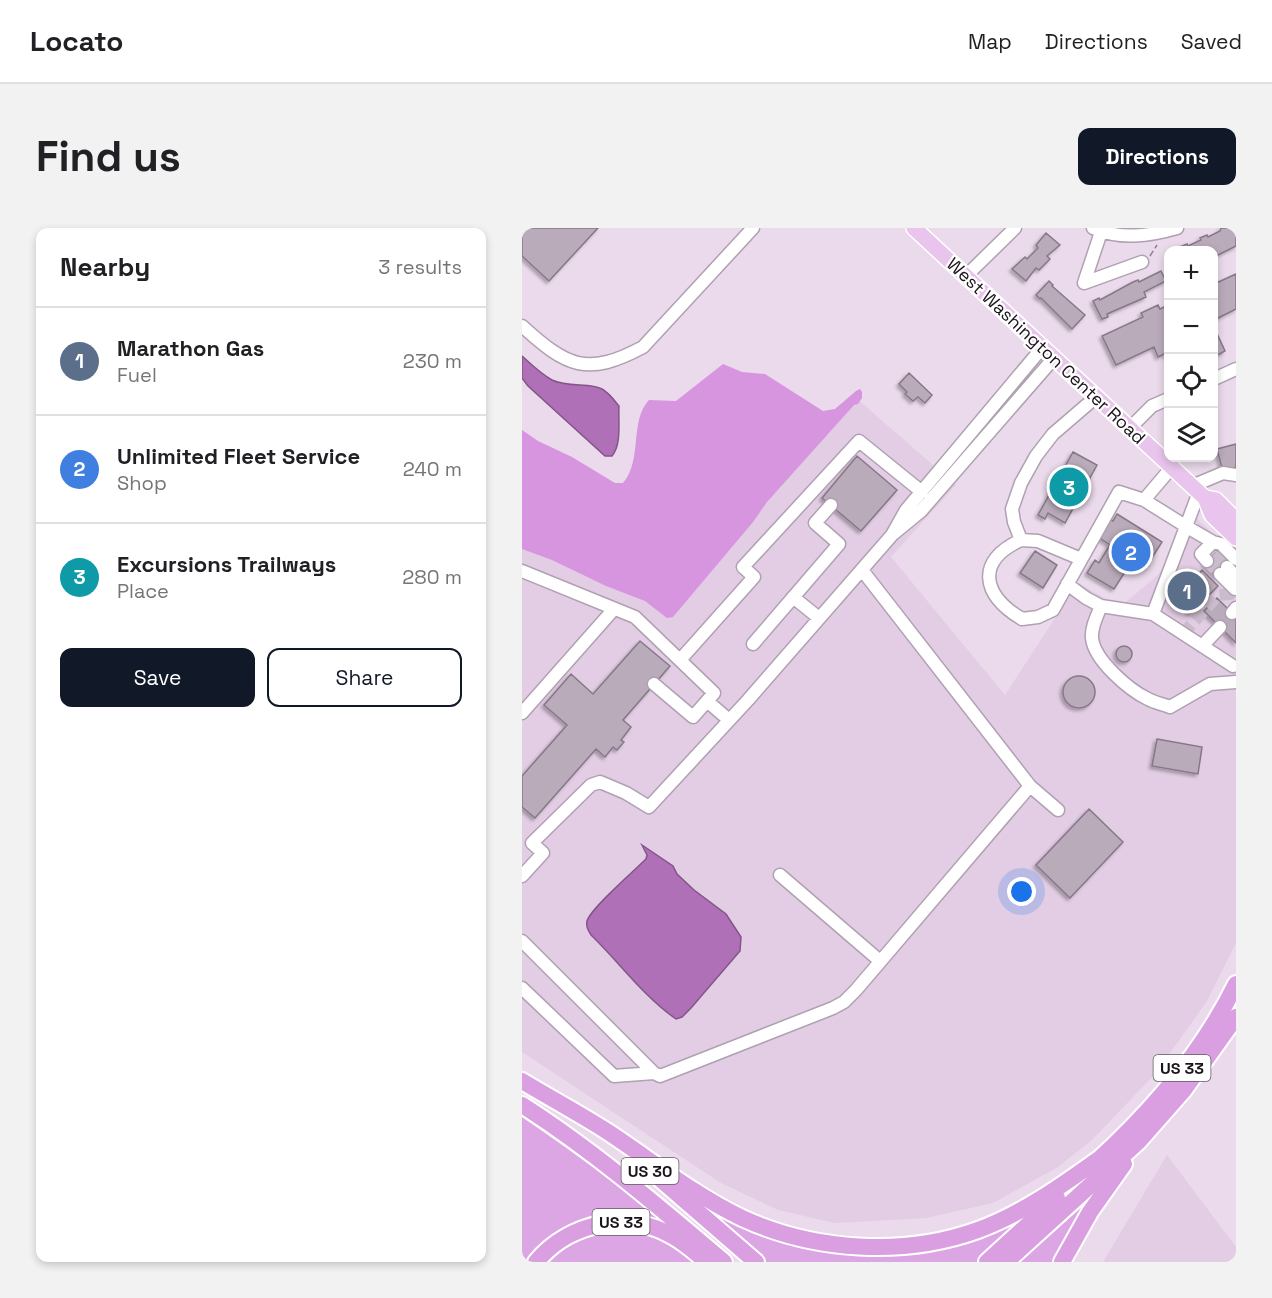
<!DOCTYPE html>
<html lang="en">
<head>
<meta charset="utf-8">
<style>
	body { margin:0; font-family:"Space Grotesk",sans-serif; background:#f2f2f2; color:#202124 }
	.controls { position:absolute; right:18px; top:18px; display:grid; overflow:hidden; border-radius:12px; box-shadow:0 3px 9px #0003 }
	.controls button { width:54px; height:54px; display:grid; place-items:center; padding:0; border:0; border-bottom:2px solid #e0e0e0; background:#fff; color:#202124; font:30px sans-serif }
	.you { position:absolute; left:500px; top:664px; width:21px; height:21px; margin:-15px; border:4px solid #fff; border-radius:50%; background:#1a73e8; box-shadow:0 0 0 9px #1a73e833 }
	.badge { display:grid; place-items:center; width:39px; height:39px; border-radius:50%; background:#111827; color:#fff; font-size:20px; font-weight:700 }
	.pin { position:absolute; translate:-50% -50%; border:3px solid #fff; box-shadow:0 2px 6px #0006 }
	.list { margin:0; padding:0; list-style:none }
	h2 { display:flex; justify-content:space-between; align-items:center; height:78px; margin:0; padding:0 24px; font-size:26px }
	h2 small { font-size:20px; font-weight:400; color:#757577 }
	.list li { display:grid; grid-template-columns:39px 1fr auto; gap:18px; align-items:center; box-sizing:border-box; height:108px; padding:0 24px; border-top:2px solid #e0e0e0 }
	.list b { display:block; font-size:22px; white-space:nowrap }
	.list p { margin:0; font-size:20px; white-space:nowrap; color:#757577 }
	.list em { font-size:20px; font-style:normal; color:#757577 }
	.actions { display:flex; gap:12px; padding:18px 24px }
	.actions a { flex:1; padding:14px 0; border:2px solid #111827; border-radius:12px; text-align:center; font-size:21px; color:#111827 }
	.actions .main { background:#111827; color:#fff }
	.icon { flex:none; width:33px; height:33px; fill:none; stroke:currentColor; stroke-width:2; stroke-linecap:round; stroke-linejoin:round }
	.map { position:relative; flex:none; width:714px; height:1034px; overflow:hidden; border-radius:12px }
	header { display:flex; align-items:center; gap:36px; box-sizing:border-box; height:84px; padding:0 30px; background:#fff; border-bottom:2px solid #e0e0e0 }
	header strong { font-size:28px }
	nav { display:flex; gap:33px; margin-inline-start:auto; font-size:21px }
	.intro { display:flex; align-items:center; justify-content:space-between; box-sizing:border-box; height:144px; padding:0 36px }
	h1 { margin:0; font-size:42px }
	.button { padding:15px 27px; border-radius:12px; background:#111827; color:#fff; font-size:21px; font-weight:700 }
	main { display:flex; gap:36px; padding:0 36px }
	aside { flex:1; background:#fff; border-radius:12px; box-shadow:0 3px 9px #0003 }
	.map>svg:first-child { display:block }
</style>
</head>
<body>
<header>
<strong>Locato</strong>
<nav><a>Map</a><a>Directions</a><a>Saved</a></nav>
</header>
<div class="intro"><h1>Find us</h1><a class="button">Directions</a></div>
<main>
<aside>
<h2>Nearby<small>3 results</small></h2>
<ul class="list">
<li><span class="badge" style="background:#5c6f8a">1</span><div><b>Marathon Gas</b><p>Fuel</p></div><em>230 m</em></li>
<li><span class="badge" style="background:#3f7fe0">2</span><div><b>Unlimited Fleet Service</b><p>Shop</p></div><em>240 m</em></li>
<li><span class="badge" style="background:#0f9aa8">3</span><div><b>Excursions Trailways</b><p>Place</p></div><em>280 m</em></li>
</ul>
<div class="actions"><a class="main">Save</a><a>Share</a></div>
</aside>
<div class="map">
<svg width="714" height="1034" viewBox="0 0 714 1034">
	<defs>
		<filter id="shadow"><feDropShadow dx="-2.5" dy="2.5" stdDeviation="1.5" flood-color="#0004"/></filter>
	</defs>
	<rect width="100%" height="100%" fill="#eadaeb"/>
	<path fill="#e2cde4" d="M334,170l100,87 -65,72 114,138 73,-112 42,24 38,-32 36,-59 42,40v387l-29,58 -52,73 -63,66 -34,27 -65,36 -67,15 -91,5 -57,-13 -57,-27 -199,-131v-511l146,65z
		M645,927l69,92v15h-133z"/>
	<path fill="#dca5e3" d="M0,889l84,59 59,47 -1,2c-8,-4 -17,-9 -25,-11 -44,-10 -88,14 -114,48h-3z
		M184,980l157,43 154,-31 1,2 -38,40h-214z
		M559,980l4,3 -29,51h-36z
		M94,1004c33,1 51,9 77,30h-143c18,-19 40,-28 66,-30z"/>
	<path fill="#d795df" d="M201,136l19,8 23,2 58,37 12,-2 21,-18 4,-2 2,3v6l-4,6 -4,1 -87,97 -14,20 -80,95 -6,1 -22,-17 -39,-15 -54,-26 -30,-11v-119l16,11 34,16 43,26h8c20,-23 6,-62 26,-83l27,1z"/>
	<path fill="#af70b7" stroke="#835588" stroke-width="1.5" d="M0,128c9,8 19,18 30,24 16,8 39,2 50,9 7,4 12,11 17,17 -1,15 3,38 -7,50h-7l-77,-70 -6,-8z
		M120,617l31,21 4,8 17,16 32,24 15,23 -1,14 -49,57 -9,9 -6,2c-32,-22 -57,-57 -85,-84 -3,-5 -5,-8 -4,-14 4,-13 47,-50 59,-62l1,-4z"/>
	<path fill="#baabbb" stroke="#867887" stroke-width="1.5" filter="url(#shadow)" d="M0,0h76l-49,53 -27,-25z
		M699,0h13l2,5v13l-22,11v-7h-34h1l-1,-3 7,-3 1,2 13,-6 -1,-2 7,-3 1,2 12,-6z
		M524,5l14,12 -13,11 3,3 -11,11 -3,-2 -10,13 -14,-12 13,-12 2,2 11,-11 -2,-3z
		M639,43l5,10 -22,11 2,5 -39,17 1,3 -6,2 -9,-18 6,-3 1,2 33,-18 5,-2 1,2z
		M714,46v35l-22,11v-36z
		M527,53l4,4 -1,1 33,29 -13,14 -31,-31 -1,1 -4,-4z
		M636,77l2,4 8,-4v53l-2,-5 -8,4 -4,-10 -38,18 -14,-29 41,-19 -2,-4z
		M692,99l11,24 -11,6z
		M387,145l23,22 -7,8 -7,-6 -5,4 -8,-7 2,-2 -8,-8z
		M714,216v23l-13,5 -6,-23z
		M551,224l24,13 -32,58 -17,-10 -3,6 -7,-4z
		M335,228l40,34 -36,41 -39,-33z
		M595,286l45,28 -16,25 -13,-8 -19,30 -27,-16 8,-13 4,3 11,-18 -12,-8 11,-18 4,2z
		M700,319l12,12 -17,18 -13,-13z
		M513,323l22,14 -14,23 -23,-15z
		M680,342l16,16 -27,27 -15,-15z
		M695,370l19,19v26l-32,-32z
		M118,413l30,25 -47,54 8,7 -10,13 3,2 -7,8 -4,-3 -8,10 -9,-8 -61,69 -13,-11v-31l45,-51 -23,-20 27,-31 22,20z
		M594 426a8 8 0 1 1 16 0a8 8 0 1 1-16 0Z
		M541 464a16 16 0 1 1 32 0a16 16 0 1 1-32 0Z
		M635,511l45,8 -4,27 -46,-8z
		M567,581l34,33 -53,56 -34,-33z"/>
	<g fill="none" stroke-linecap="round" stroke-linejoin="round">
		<path stroke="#cbbccc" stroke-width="12" stroke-dasharray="12 6" stroke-linecap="butt" d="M692,326l13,13
			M685,333l13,13
			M661,406l35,-39 12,-1 5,-5"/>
		<g stroke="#afa1b1" stroke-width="15">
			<path id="minor" d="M571,0c28,12 56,8 84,0
				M579,4l-17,51 58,-21
				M444,48l49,-48
				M0,98c45,41 65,51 121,21l110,-119
				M692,151l22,-10
				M574,169l-43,37 -17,22 -15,27 -9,26 2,13 7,18c-46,21 -39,55 1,79l16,-2 15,-7 66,-118 25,8 28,-33
				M608,200l22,-22 16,-7
				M670,258l31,-13 13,2
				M677,264l-46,122 80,52
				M622,272l43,27 26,15 8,2 15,15
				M371,306l28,-23 133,-153
				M499,312l17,1 43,18
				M685,333l-6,-7 12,-12
				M705,339l9,10
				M340,342l168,216 28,24
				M0,343l113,46 79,76 -21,24 -39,-33
				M698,346l15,15
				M545,356l19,14 15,8 52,8
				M271,369l26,21
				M579,378c-4,10 -10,21 -9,32 2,22 37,52 56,61 7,4 15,5 22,8l40,-23 26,-2
				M710,385l4,-5
				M231,416l86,-100 -24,-21 16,-18
				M680,418l18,-19
				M158,432l74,-83 -11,-10 116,-126 63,51
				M185,473l22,19
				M0,485l92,-104
				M258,647l100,86
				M0,648l21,-23 -11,-10 59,-58 9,-3 26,11 23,14 99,-107 144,-165 14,-25 136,-162
				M0,713l132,132 6,3 173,-68 11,-6 12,-12 174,-204
				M0,760l92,88 40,-3"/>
		</g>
		<g stroke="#fff" stroke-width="18">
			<path id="major" d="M392,0l291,270 11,2 20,20
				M683,270l7,17 24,23"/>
		</g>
		<g stroke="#fff" stroke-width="20">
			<path id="highway" d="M0,853c28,17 58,33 86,51 44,29 86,63 134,86 72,33 161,39 236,12 46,-17 86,-46 125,-74
				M0,877c72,46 137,102 202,157
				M574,934c55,-50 107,-111 140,-178
				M137,950l97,84
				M14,1034c33,-40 93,-52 138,-25 12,7 22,16 33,25
				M465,1034l70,-64
				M484,1034l133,-121 44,-50 53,-74
				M540,1034l28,-50 34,-48"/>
		</g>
		<path stroke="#8e838f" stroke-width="1.5" stroke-dasharray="6 3" stroke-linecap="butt" d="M628,28l7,-11"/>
		<use href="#minor" stroke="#fff" stroke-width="12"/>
		<use href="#major" stroke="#e9c5ed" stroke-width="15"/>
		<use href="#highway" stroke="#da9fe1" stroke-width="16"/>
	</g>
	<g text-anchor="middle" stroke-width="4.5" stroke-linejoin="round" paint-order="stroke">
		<g fill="#fff" stroke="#5f5b5f" stroke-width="1.5">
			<rect x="631.5" y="827" width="57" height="26" rx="4.5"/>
			<rect x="99.5" y="930" width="57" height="26" rx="4.5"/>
			<rect x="70.5" y="981" width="57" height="26" rx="4.5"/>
		</g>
		<g font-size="16" font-weight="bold" fill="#1b151b">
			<text x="660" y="846">US 33</text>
			<text x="128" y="949">US 30</text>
			<text x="99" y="1000">US 33</text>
		</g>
		<g font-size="18" fill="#1b151b" stroke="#fff">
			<text transform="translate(524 123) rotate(43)" y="6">West Washington Center Road</text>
		</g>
	</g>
</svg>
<div class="controls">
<button>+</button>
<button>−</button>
<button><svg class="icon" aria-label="locate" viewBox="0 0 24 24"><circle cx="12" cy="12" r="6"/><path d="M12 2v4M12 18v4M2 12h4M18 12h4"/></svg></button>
<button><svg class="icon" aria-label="layers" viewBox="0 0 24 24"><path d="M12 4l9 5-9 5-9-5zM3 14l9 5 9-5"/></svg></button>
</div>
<div class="you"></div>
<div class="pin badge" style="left:665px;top:363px;background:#5c6f8a">1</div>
<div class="pin badge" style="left:609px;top:324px;background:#3f7fe0">2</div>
<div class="pin badge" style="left:547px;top:259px;background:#0f9aa8">3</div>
</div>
</main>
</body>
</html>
